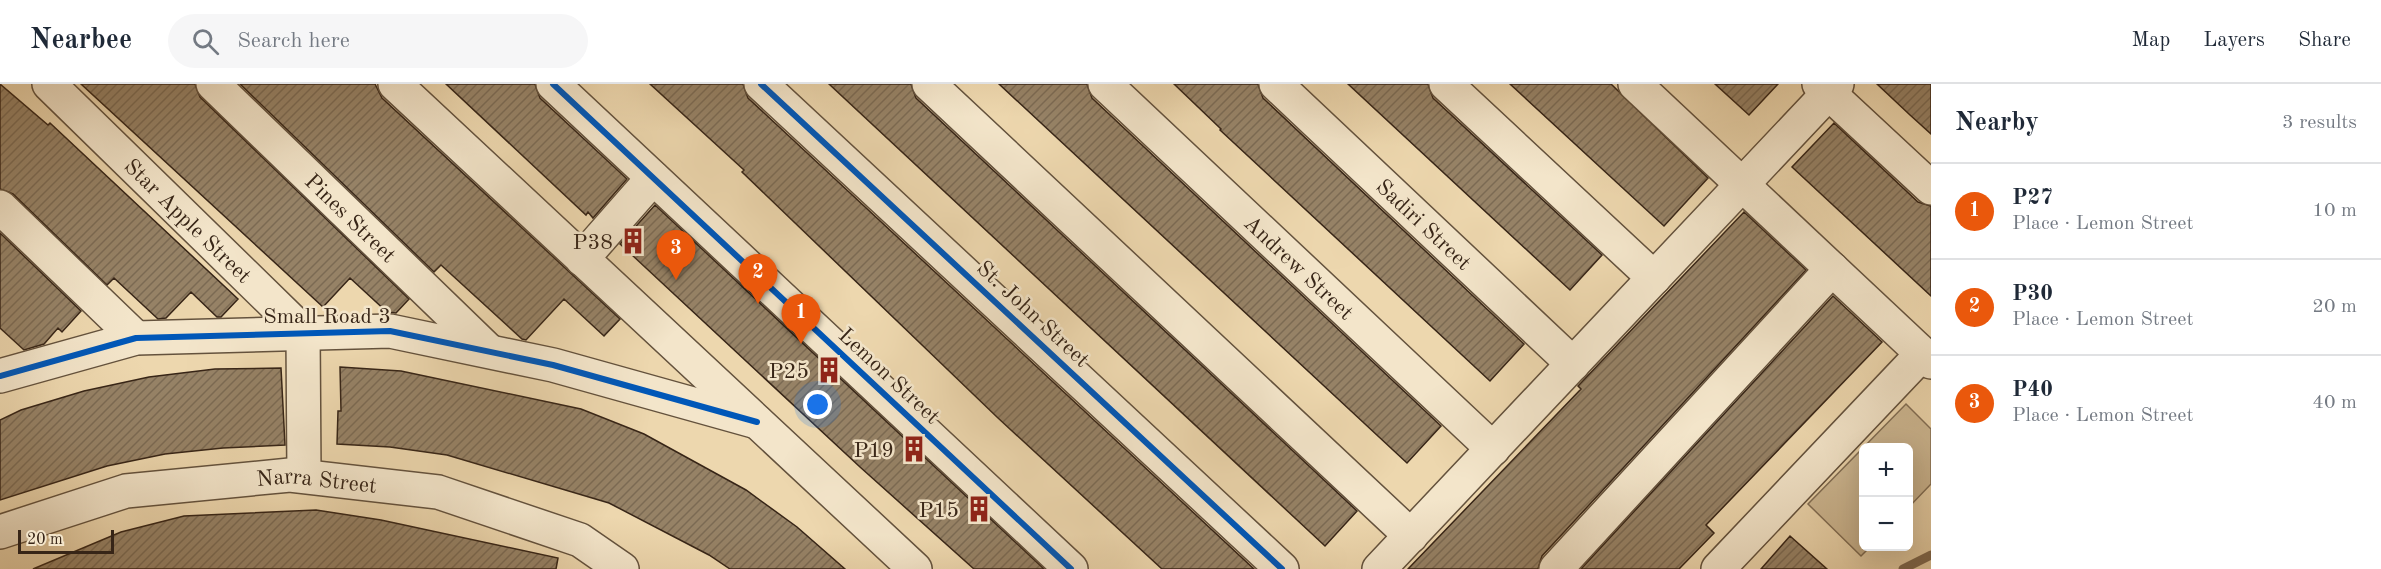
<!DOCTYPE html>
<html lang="en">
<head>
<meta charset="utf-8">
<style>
	body { margin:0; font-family:"Old Standard TT",serif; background:#f6f6f7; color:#1f2937 }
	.controls { position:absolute; right:18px; bottom:18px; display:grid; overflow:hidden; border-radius:9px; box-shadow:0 6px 24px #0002 }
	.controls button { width:54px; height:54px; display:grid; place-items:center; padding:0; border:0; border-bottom:2px solid #e0e1e3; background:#fff; color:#1f2937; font:30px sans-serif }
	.scale { position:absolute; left:18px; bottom:15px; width:96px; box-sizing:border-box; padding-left:6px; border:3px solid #372517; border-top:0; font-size:16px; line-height:21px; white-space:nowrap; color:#372517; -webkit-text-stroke:4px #f3e5ca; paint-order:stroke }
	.you { position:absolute; left:818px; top:321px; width:21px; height:21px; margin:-15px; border:4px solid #fff; border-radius:50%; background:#1a73e8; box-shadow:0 0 0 9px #1a73e833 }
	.badge { display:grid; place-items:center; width:39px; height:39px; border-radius:50%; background:#ea580c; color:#fff; font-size:20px; font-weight:700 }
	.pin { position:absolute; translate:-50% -50px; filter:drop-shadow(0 2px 3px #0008) }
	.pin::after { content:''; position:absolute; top:32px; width:21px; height:18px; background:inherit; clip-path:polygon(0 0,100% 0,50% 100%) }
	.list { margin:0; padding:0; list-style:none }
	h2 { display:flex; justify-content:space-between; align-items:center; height:78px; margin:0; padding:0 24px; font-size:26px }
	h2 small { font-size:20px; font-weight:400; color:#747a83 }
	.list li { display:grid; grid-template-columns:39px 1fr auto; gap:18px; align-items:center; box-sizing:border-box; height:96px; padding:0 24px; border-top:2px solid #e0e1e3 }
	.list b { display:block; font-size:22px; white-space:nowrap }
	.list p { margin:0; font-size:20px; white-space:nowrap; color:#747a83 }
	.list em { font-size:20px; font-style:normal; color:#747a83 }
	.icon { flex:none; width:33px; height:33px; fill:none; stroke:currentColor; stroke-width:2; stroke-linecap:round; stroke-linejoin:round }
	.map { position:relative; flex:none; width:1931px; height:485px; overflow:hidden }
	header { display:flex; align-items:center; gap:36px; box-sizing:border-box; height:84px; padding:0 30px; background:#fff; border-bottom:2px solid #e0e1e3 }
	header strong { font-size:28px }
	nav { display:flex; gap:33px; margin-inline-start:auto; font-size:21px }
	.search { width:420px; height:54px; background:#f6f6f7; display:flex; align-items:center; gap:15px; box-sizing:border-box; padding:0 21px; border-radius:33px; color:#747a83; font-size:22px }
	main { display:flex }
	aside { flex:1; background:#fff }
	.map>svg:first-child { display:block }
</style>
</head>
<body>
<header>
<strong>Nearbee</strong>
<div class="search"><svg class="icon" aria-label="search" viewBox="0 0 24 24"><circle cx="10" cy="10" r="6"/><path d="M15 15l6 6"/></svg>Search here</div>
<nav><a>Map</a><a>Layers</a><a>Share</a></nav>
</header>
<main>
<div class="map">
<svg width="1931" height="485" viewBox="0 0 1931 485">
	<defs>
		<pattern id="building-hatch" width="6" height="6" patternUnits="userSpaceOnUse" patternTransform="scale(1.5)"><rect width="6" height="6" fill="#968266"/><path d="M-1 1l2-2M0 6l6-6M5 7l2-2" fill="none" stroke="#7b6a53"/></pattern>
	</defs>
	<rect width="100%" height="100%" fill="#edd7ae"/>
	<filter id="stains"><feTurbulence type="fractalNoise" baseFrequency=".00333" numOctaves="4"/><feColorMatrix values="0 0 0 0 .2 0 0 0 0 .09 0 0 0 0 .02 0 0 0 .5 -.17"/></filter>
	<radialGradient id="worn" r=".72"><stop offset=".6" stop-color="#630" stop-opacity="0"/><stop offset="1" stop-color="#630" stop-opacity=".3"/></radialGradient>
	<path fill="#ceb994" stroke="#826f56" stroke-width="1.5" d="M1906,320l25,25v55l-22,23 -1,-59h-44v98l6,1 -9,9 -53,-52z"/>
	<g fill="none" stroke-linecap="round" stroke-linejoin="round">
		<path stroke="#7f6b53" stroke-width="9" d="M1903,485l28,-14"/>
	</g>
	<path fill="url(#building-hatch)" stroke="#372517" stroke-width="1.5" d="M0,0l48,41 2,-2 188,176 -17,18h-4l-26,-25 -25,26 -8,1 -44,-41 -7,7 -94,-91 -13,-5z
		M81,0h114l5,13 209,202 -13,14 -9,-1 -37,-34 -27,29z
		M240,0h135l7,14 238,221 -16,17 -40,-37 -38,41 -4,-1 -81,-74 -7,7z
		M446,0h89l5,14 87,81 -34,39 -5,-6 -2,3z
		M650,0h93l5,14 506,471h-92l-164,-151 -256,-246 2,-2z
		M829,0h82l5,14 441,413 -32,35z
		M999,0h88l5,14 349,328 -34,37z
		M1174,0h84l5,14 261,246 -34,37 -270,-251 1,-1z
		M1348,0h80l5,14 169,157 -32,35z
		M1510,0h101l97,94 -44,48z
		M1715,0h63l-29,31z
		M1877,0h54v50l-21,-19z
		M1834,39l84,79 13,4v90l-139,-129z
		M655,121l389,364h-70l-114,-102 -228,-212 -12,-11z
		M1744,128l62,58 -264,286 -4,13h-130l173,-180 -3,-3z
		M0,149l81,78 -19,21 -4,-4 -14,16 -20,6 -24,-22z
		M1833,212l49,46 -176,183 8,8 -35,36h-98z
		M340,283l61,4 180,38 63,25 102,56 51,37 48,42h-115l-21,-14 -100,-52 -162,-48 -57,-8 -53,-3 1,-33h3z
		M281,284l4,77 -62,3 -58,6 -58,12 -107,34v-80l21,-10 63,-19 65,-14 66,-8z
		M316,426l65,10 177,38 -2,11h-523l88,-37 63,-16z
		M1790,452l37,33h-66z"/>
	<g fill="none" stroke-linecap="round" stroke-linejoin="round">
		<g stroke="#64523d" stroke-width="36">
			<g id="minor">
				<path id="s1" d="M49,0l254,248 1,144"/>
				<path id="s2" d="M213,0l275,266"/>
				<path d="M395,0l520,485"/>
				<path d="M553,0l518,485"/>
				<path d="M761,0l521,485"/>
				<path d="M929,0l482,452"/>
				<path id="s3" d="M1105,0l388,365"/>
				<path id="s4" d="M1276,0l297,280"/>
				<path d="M1446,0l208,194"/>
				<path d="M1635,0l296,278"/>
				<path d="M1819,0l112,104"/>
				<path d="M0,123l136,131"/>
				<path d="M582,175l71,-81"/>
				<path d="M0,292l136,-38 254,-7 163,34 204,57"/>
				<path id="s5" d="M0,448l126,-41 164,-16 148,17 142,48 42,29"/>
				<path d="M1379,485l458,-485"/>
				<path d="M1556,485l276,-300"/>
				<path d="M1718,485l204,-215"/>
			</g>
		</g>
		<use href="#minor" stroke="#f3e5ca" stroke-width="33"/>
		<g stroke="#f3e5ca" stroke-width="10">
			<path id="cycleway" d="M553,0l518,485
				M761,0l521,485
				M0,292l136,-38 254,-7 163,34 204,57"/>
		</g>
		<use href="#cycleway" stroke="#0057b8" stroke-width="6"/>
	</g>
	<defs>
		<g id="building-bare" transform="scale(2.07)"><path d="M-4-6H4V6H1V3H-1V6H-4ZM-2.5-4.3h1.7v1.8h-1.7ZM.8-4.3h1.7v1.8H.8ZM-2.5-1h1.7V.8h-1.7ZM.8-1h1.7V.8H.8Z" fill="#8f2418" stroke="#f3e5ca" stroke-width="2.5" paint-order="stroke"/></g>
	</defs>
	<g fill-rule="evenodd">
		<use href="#building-bare" x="633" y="157"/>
		<use href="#building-bare" x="829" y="286"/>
		<use href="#building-bare" x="914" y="365"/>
		<use href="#building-bare" x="979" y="425"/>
	</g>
	<g text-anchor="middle" stroke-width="5" stroke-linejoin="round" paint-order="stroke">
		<g font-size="22" fill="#372517" stroke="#f3e5ca">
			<text dy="8" stroke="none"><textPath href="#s2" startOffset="192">Pines Street</textPath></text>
			<text dy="8" stroke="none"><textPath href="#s1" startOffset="195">Star Apple Street</textPath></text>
			<text dy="8" stroke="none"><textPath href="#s4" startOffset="204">Sadiri Street</textPath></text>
			<text dy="8" stroke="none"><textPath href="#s3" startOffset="267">Andrew Street</textPath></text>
			<text transform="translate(1034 229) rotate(43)" y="8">St. John Street</text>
			<text x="327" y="239">Small Road 3</text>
			<text transform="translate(890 291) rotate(43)" y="8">Lemon Street</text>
			<text dy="8" stroke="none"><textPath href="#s5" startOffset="324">Narra Street</textPath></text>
		</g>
		<g font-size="22" fill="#372517" stroke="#f3e5ca" text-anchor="end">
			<text x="613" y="165">P38</text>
			<text x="809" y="294">P25</text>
			<text x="894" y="373">P19</text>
			<text x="959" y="433">P15</text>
		</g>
	</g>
	<rect width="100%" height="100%" filter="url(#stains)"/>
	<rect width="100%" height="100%" fill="url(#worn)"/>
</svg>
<div class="controls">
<button>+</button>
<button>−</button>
</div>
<div class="scale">20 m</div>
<div class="you"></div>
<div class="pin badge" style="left:801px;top:260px">1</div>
<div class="pin badge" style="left:758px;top:220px">2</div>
<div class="pin badge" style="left:676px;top:196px">3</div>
</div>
<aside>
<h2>Nearby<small>3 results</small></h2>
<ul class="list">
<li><span class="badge">1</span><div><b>P27</b><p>Place · Lemon Street</p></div><em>10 m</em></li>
<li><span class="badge">2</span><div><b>P30</b><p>Place · Lemon Street</p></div><em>20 m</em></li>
<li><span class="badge">3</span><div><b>P40</b><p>Place · Lemon Street</p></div><em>40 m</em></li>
</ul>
</aside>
</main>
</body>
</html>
